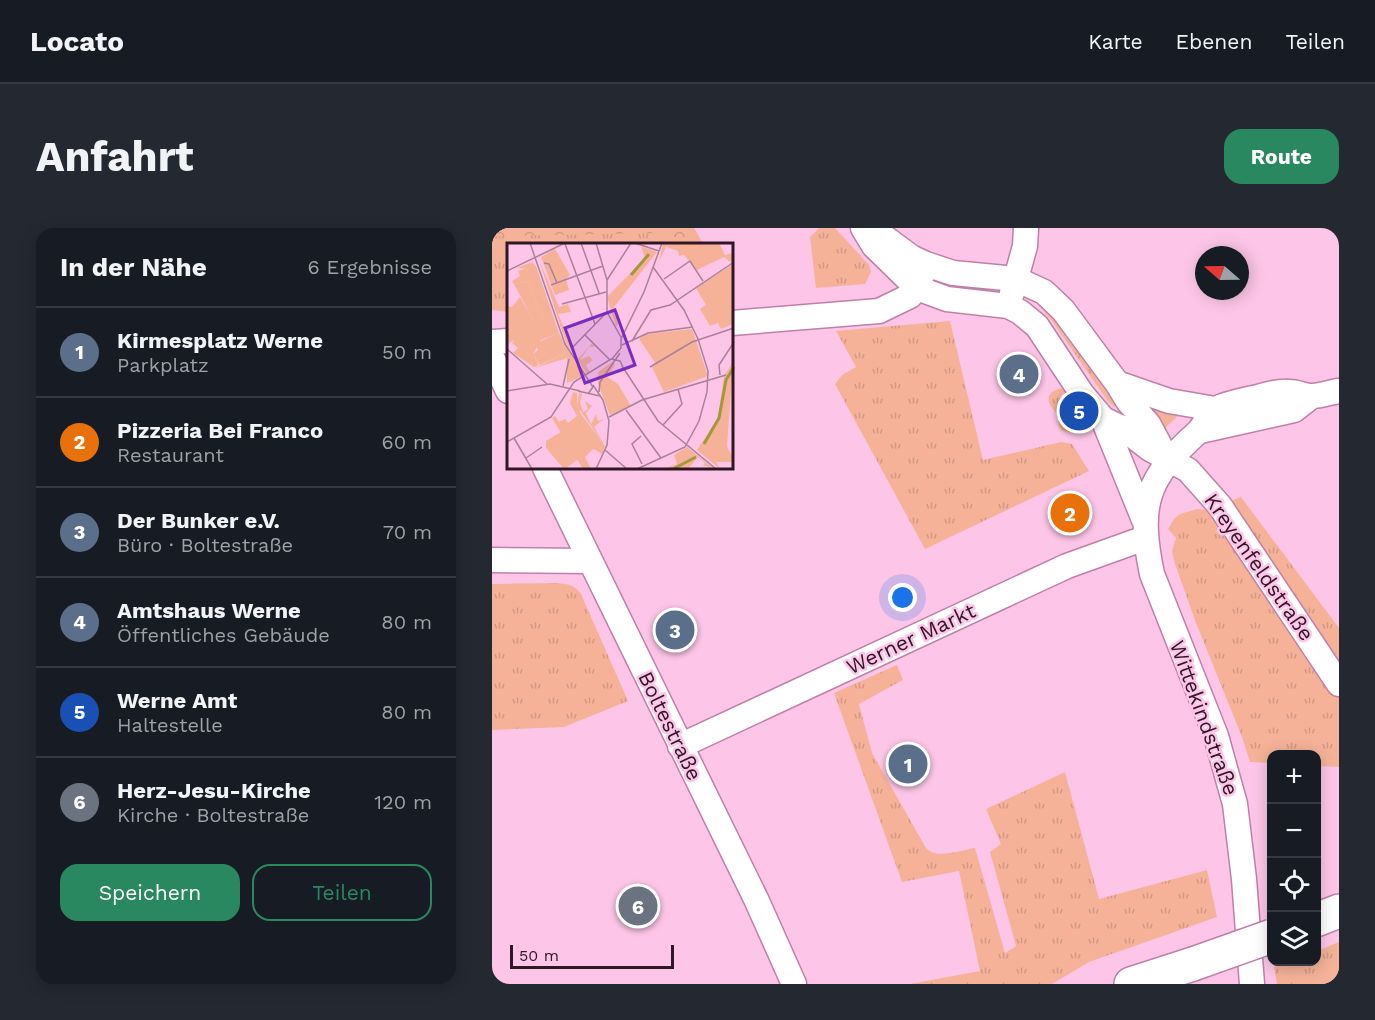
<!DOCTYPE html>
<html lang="de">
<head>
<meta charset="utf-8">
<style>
	body { margin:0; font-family:"Work Sans",sans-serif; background:#242831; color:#f1f3f6 }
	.controls { position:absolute; right:18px; bottom:18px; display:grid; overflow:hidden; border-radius:12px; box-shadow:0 3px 15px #0003 }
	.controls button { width:54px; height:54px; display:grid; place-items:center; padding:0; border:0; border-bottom:2px solid #363941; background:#171b24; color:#f1f3f6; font:30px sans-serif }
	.compass { position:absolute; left:703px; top:18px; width:54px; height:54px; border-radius:50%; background:#171b24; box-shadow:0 3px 15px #0003; rotate:290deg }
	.scale { position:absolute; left:18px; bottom:15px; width:164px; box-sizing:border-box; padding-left:6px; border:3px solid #301727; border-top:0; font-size:16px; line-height:21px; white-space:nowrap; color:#301727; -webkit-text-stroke:4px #fdc6e8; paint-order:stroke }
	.you { position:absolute; left:411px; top:370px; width:21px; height:21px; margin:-15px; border:4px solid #fff; border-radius:50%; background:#1a73e8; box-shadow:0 0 0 9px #1a73e833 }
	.badge { display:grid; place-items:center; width:39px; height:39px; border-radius:50%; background:#298860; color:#fff; font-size:20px; font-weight:700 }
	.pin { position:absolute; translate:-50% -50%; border:3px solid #fff; box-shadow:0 2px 6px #0006 }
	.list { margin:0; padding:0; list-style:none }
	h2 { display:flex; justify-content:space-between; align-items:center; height:78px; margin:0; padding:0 24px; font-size:26px }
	h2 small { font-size:20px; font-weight:400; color:#9ea1a6 }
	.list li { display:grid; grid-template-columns:39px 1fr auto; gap:18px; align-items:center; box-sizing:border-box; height:90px; padding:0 24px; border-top:2px solid #363941 }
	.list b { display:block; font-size:22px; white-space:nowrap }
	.list p { margin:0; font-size:20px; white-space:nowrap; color:#9ea1a6 }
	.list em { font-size:20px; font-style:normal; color:#9ea1a6 }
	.actions { display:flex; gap:12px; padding:18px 24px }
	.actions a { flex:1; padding:14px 0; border:2px solid #298860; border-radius:18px; text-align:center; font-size:21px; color:#298860 }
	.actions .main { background:#298860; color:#fff }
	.icon { flex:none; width:33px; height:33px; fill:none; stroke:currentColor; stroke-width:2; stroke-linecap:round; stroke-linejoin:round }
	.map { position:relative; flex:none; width:847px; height:756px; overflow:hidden; border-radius:18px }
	header { display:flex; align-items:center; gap:36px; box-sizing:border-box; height:84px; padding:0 30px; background:#171b24; border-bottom:2px solid #363941 }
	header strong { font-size:28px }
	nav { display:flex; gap:33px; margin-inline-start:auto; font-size:21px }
	.intro { display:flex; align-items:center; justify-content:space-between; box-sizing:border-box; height:144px; padding:0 36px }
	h1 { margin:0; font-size:42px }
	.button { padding:15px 27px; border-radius:18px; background:#298860; color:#fff; font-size:21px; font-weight:700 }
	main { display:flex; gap:36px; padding:0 36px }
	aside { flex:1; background:#171b24; border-radius:18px; box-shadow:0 3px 15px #0003 }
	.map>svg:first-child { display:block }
</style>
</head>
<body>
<header>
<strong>Locato</strong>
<nav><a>Karte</a><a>Ebenen</a><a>Teilen</a></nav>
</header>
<div class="intro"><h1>Anfahrt</h1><a class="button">Route</a></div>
<main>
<aside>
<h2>In der Nähe<small>6 Ergebnisse</small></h2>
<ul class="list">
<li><span class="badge" style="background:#5c6f8a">1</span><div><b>Kirmesplatz Werne</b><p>Parkplatz</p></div><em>50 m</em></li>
<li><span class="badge" style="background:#e8710a">2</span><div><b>Pizzeria Bei Franco</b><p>Restaurant</p></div><em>60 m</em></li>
<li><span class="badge" style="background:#5c6f8a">3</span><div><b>Der Bunker e.V.</b><p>Büro · Boltestraße</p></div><em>70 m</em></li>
<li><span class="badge" style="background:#5c6f8a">4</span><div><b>Amtshaus Werne</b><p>Öffentliches Gebäude</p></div><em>80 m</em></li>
<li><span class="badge" style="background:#1a4fb4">5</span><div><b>Werne Amt</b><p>Haltestelle</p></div><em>80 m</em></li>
<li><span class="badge" style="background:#6b7280">6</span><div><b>Herz-Jesu-Kirche</b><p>Kirche · Boltestraße</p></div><em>120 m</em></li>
</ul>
<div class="actions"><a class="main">Speichern</a><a>Teilen</a></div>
</aside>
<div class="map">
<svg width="847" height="756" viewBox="0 0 847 756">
	<defs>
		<pattern id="grass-tufts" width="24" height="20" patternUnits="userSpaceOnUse" patternTransform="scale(1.5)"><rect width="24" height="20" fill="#f5b299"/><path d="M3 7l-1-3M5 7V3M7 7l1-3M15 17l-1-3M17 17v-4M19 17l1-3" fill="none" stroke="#d29884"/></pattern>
		<pattern id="forest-crowns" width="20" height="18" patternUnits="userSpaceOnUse" patternTransform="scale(1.5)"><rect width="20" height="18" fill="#f5b299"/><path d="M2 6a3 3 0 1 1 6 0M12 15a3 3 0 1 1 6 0" fill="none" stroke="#d29884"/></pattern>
	</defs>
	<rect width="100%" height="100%" fill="#fdc6e8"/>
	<path fill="url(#grass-tufts)" d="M0,0h202l9,16h-195v68l-16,-2z
		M327,0h16l34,37 2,7 -6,12 -49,4 -6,-51z
		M543,73l11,5 73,98 -5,3 -7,-7 -55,-79z
		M458,93l33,139 78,-18 11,2 17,27 -164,78 -90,-165 7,-9 14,-8 -20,-36z
		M569,160l4,4 -5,4 8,11 5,-3 13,22c-15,7 -30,12 -28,-12 -6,-4 -14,-15 -6,-22 3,-2 6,-3 9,-4z
		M648,173l40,13 -15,14z
		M749,269l98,131v139l-22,-1 -1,-12h-44l-1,9 -21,-1 -8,-25 -46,-114 -21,-59 -3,-13 4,-13 -8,-9 6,-10 6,-5 17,-5 11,1z
		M65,355c11,1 18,2 24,11l47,107 -64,26 -72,3v-146z
		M405,437l6,15 -44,24 13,49 54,95c11,12 34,2 49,0l30,105 11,-7 -26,-94 11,-8 -15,-35 79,-37 34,127 108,-29 10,47 -128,45 -37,22h-142l70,-13 -21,-100 -57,11 -68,-189z
		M847,714v42h-62l-3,-17 14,-5h28l1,-11z"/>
	<path fill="url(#forest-crowns)" d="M0,0h202l9,16h-34l-6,-11 -171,3z"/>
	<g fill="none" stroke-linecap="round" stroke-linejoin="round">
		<g stroke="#bf7fa8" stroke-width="27">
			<path id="street" d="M371,0l11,18 43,42 30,11 61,7 12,6 17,14 45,68 21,25 41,101
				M384,3l35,26 15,7 27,9 63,6 28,13 19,18 54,73 11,18 21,24 19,36
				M520,65l13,-47 1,-18
				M240,95l147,-12 31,-15 7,-8 5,-13
				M0,114l16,-1
				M0,129l16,34
				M625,155l52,18 46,8
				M611,191l21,10 26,20 38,21 32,36 119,178
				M708,203l94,-21 18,-14
				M53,240l211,431 38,85
				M0,332l98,1
				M188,518l387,-180 78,-28
				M760,756l-8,-105 -9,-75 -19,-68 -64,-162c-14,-68 -7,-95 46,-142 6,-6 10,-16 16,-22 6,-5 34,-11 44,-13 9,-3 22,-6 32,-5 7,0 15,4 22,4 9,0 19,-4 27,-5"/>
		</g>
		<g stroke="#bf7fa8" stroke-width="36">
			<path id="secondary" d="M824,692l23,-9
				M639,756l62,-20"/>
		</g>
		<use href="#street" stroke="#fff" stroke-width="24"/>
		<use href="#secondary" stroke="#fff" stroke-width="33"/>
		<g stroke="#bf7fa8" stroke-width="36" stroke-linecap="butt">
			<path id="secondary-bridge" d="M701,736l79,-28"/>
		</g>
		<use href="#secondary-bridge" stroke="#fff" stroke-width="33"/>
	</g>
	<g text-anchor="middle" stroke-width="5" stroke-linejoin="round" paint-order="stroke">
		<g font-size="21" fill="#301727" stroke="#fdc6e8">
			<text transform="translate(767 339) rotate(55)" y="7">Kreyenfeldstraße</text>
			<text transform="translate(419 411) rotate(-25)" y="7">Werner Markt</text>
			<text transform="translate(712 490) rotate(70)" y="7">Wittekindstraße</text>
			<text transform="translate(178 498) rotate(64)" y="7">Boltestraße</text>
		</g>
	</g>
	<g transform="translate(15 15)">
		<rect width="226" height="226" fill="#fdc6e8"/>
		<path d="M156,0h56l6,12 7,-2 1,7 -3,2 -6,-5 -27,13 -13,-15 -5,1 -1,-5 -12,-4 -7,15zM134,3l16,6 -43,55 6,15 -4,5 -9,-30 38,-39zM48,6l15,26 -4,4 3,11 -14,5 -14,-38zM32,17l20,47 9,-3 3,8 -13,2 20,45 14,-16 3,4h-6l-9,13 9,-4 4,4 -7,5 4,7 -3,2 -21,-31zM13,54l13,23 -12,17 -14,7v-38l5,1zM185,86l16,47 -44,16 -12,-25 4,-3 -17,-25 7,-5zM52,90l24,43 -16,7v-25l-32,10 30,-15 -3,-10 -10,-7zM105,119l3,3 -8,12 11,7 13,22 -21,9 -12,-31v-12zM226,119l-7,45 1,39 6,16h-17l4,7 -23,-19 21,-32 8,-44zM66,149l4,1v13l2,-13 3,1 -2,8 3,10 5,-3 -3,-8 7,5 -6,7 5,11 5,-10 2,7 6,-2 -10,8 11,19 -25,-36 -3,6 -7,-13zM180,204l27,22 -11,-4 2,-2 -7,-6 -10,12h-25l14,-5 -3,-9z" fill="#f5b299"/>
		<path d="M25,19l4,4 23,67 -18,7 -8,14 6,11 -5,2 -21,-14 5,-5 -6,-5 21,-23 -19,-36 14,-3 14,36 9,-5 -23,-43 -11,-1zM226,119l-6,85 6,11 -7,1 -7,-6 -5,-17 -11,8 15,-26 6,-42zM48,173l10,14 29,18 -9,9 6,12h-8l-31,-51z" fill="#f5b299"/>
		<path d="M226,21v60l-12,5 -3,-6 -8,3 -10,-17 6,-4 -10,-17z" fill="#f5b299"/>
		<path d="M21,25l24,45 -10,4 -14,-36 -14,3 -2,-3 8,-5 -2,-5zM45,93l8,1 5,16 -25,12 -7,-11 5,-4 -3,-6zM71,167l27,36 -3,8 -8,-5 -30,20 -18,-21v-7l18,-11 -5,-8 6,-3 3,4 10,-8z" fill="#f5b299"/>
		<path fill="none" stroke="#a4973c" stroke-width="3" d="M124,32l18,-21M197,201l15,-26 7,-38 8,-13M166,226l23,-12"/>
		<path fill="none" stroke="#ab809b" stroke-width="1.5" d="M23,0l35,101 28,43 -5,7M74,0l18,50M89,0l11,37v32l15,27M128,0l24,8M58,1l30,80M37,20l5,1 8,19M0,28l58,-28M157,36l26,-18 13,20M100,37l24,-37M44,42l52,-19M55,61l44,-12M78,92l25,25M125,98l19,-31 19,-5 64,-43M115,102l26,-12 45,-6M0,106l40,35M64,106l36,-37M105,116l9,-11v-9l23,-47 18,-49M115,123l36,55 58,48M143,124l42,-25 42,-14M213,132l-1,-10 15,-23M86,142l10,15 6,21 -2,24 -11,24M56,143l6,-27M0,148l43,-7 30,7M71,148l22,5M92,149l1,-10 20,-29M119,167l35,48M102,174l33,-17 84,-25M156,182l19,-21 -4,-15M134,193l-9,8 10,20M7,195l18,31M0,199l44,-25 23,-35 37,-23 9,2 3,6M98,207l22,19M19,215l16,-11M130,226l48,-22 14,-26 8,-29 1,-21 -10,-32 -14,-29 -31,-43"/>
		<path fill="#7b2cbf" fill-opacity="0.15" stroke="#7b2cbf" stroke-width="3" d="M108,67l20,55 -50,18 -20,-55z"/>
		<rect width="226" height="226" fill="none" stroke="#301727" stroke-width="3"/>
	</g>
</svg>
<div class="controls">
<button>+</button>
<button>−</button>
<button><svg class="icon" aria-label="locate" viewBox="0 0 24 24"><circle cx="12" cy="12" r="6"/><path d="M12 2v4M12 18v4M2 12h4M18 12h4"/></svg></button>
<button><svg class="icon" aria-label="layers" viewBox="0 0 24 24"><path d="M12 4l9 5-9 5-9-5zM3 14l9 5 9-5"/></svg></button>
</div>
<svg class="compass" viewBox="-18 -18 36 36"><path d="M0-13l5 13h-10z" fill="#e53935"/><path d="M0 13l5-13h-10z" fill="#9ea1a6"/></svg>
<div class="scale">50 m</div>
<div class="you"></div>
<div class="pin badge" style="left:416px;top:536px;background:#5c6f8a">1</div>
<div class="pin badge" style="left:578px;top:285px;background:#e8710a">2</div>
<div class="pin badge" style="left:183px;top:402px;background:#5c6f8a">3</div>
<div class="pin badge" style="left:527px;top:146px;background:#5c6f8a">4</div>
<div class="pin badge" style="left:587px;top:183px;background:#1a4fb4">5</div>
<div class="pin badge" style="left:146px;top:678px;background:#6b7280">6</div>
</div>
</main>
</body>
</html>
